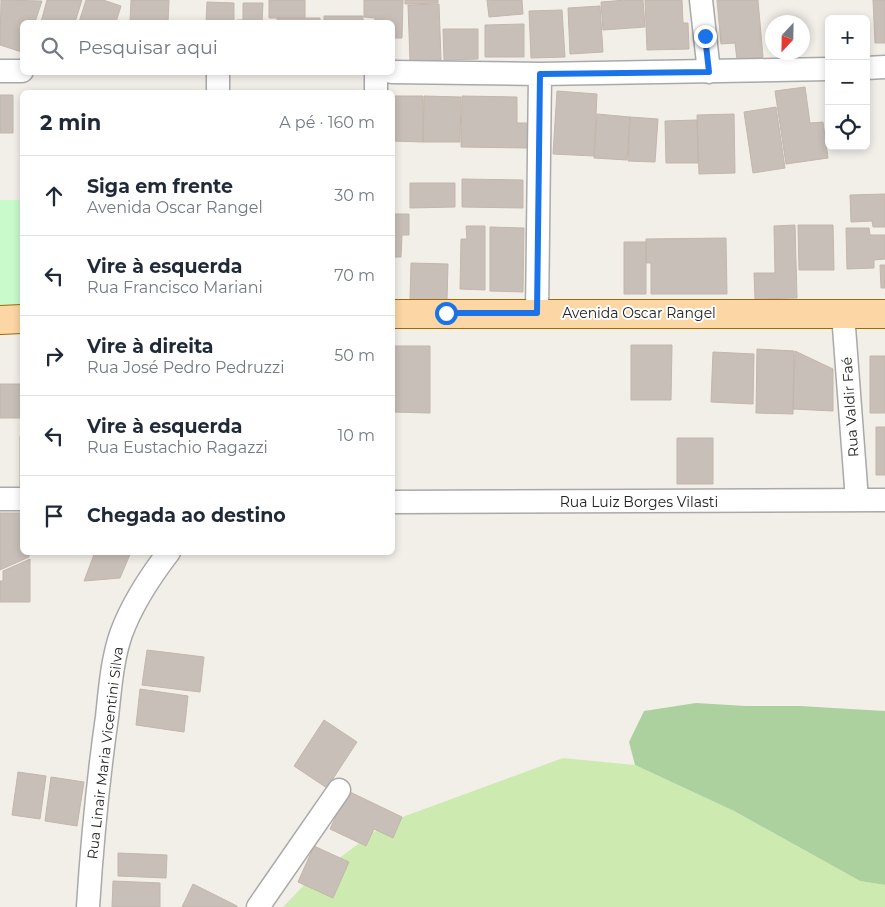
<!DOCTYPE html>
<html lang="pt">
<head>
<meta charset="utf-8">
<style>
	body { margin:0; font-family:Montserrat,sans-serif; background:#f2f2f3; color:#1f2937 }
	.controls { position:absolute; right:15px; top:15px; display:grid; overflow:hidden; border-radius:8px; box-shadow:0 2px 8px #0003 }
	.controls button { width:45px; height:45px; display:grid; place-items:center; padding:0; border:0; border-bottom:1px solid #e0e1e3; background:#fff; color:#1f2937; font:25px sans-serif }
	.compass { position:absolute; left:765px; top:15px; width:45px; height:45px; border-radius:50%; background:#fff; box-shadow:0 2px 8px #0003; rotate:202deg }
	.stop { position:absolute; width:15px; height:15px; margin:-11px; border:4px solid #1a73e8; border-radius:50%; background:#fff }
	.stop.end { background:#1a73e8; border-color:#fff; box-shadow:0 1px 5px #0008 }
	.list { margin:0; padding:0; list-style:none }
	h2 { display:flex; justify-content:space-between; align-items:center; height:65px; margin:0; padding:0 20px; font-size:21px }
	h2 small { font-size:16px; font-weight:400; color:#747a83 }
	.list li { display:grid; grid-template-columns:32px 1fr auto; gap:15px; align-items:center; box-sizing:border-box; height:80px; padding:0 20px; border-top:1px solid #e0e1e3 }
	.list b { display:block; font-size:19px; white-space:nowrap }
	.list p { margin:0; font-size:16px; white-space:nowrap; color:#747a83 }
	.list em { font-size:16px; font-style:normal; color:#747a83 }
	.icon { flex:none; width:28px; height:28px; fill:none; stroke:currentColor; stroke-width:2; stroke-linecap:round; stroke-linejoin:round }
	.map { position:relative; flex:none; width:885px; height:907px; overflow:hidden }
	.search { position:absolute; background:#fff; box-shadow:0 2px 8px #0003; left:20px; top:20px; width:375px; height:55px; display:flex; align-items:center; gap:12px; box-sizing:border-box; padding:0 18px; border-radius:8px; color:#747a83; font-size:19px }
	.panel { position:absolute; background:#fff; box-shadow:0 2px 8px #0003; left:20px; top:90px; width:375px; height:465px; border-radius:8px }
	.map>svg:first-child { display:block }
</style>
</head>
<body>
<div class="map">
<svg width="885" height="907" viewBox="0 0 885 907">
	<rect width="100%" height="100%" fill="#f2efe9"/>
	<path fill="#cdebb0" d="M563,758l72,7 99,46 126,70 25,4v22h-602l22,-23 81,-61z"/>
	<path fill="#add19e" d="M696,703l50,3h54l85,5v174l-25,-4 -126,-70 -99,-46 -6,-23 15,-31z"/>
	<path fill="#c8facc" d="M0,200h22v106h-22z"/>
	<path fill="#c7bfb8" stroke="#c4b6ab" d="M1,0l41,1 -7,21h-13v30l-22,-7z
		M47,0h35l-7,22h-34z
		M86,0h17l18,6 -5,16h-37z
		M131,0h38l-1,22h-38z
		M269,0h36v18h-36z
		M364,0h39l-1,38h-10v-16h-17v-4l-11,-1z
		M405,0h33v3l-33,1z
		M487,0h35l1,14 -34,3z
		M626,0h17l2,27 -42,3 -2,-28z
		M645,0h37l1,23h5l1,26 -42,1z
		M717,0h41l5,57 -26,3 -2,-17 -14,1z
		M873,0h12v43h-10z
		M207,2l27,1v19h-28z
		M243,3h20l-1,19h-25v-2h6z
		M439,4l2,56 -31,1 -2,-56z
		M600,6l3,46 -33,2 -2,-46z
		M562,10l3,47 -34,1 -2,-47z
		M324,16h39v6h-39z
		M277,18h43v4h-43z
		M524,24v33h-39v-32z
		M443,29h35v30l-34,1z
		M805,87l5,36 13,-1 5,36 -42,6 -11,-73z
		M557,91l40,3 -3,62 -41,-2z
		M0,95h13v38h-13z
		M392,96h31v46l-31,-1z
		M424,96l37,1 -1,45h-37z
		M462,96l55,1v26h11l-1,25 -66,-1z
		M776,107l9,61 -32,5 -9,-61z
		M597,114l33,3 -3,43 -33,-2z
		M734,114l1,59 -36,1 -2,-59z
		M630,117l28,2 -3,43 -27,-1z
		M697,120l1,43h-32l-1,-42z
		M462,179l61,1v28l-61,-1z
		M410,183h45v24l-45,1z
		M885,194v33h-12l-1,-6 -21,1 -1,-27z
		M392,214h17v21h-7l-1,22h-9z
		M795,225l2,73 -42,1 -1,-26h21l-1,-47z
		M798,225h35l1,45h-35z
		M466,226h19v64l-25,-1 1,-50h6z
		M490,227l34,1 -1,64 -33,-1z
		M846,228h23l1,7h15v24l-11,1v8l-27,1z
		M726,238l1,56h-76v-31h-5v-24z
		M624,242h22v52h-22z
		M411,263l37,1 -1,36h-37z
		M880,265h5v23h-4z
		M631,345h41l-1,55h-40z
		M392,346h38v67l-38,-1z
		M757,349l37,2 -1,63 -37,-1z
		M795,351l38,18v42l-40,-2z
		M713,352l41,2 -1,50 -42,-2z
		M870,356h15v57h-15z
		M0,384h22v34h-22z
		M876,427h9v48h-9z
		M20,436h2v50h-2z
		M677,438h36v46h-36z
		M0,513h22v39h7v5l-29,13z
		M95,552h36l-11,26 -36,3z
		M30,559v43h-30v-21h3v-10z
		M147,650l57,7 -4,35 -58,-7z
		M140,689l48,7 -4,36 -48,-7z
		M324,720l33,22 -30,46 -33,-22z
		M18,772l28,4 -6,43 -28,-4z
		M51,777l33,5 -7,44 -32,-5z
		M348,791l54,26 -9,21 -19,-9 -8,17 -36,-17z
		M314,846l35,16 -16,36 -35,-16z
		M118,853l49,2 -1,23 -48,-2z
		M113,881l47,2v24h-48z
		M193,884l44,22v1h-55z"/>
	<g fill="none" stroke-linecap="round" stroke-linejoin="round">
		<g stroke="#a9a9a9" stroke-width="25">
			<path id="minor" d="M701,0l8,72
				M866,68l19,-1
				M0,71h22
				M218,72v20
				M376,72v20
				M392,72l148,2 289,-5
				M537,313l3,-239
				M843,314l14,186
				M0,499h22
				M392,502l493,-2
				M88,907c4,-63 10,-127 19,-190 3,-27 5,-57 14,-83 11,-30 28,-56 48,-82
				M258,907l81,-117"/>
		</g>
		<g stroke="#a06b00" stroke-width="30">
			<path id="major" d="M392,314h493
				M0,320l22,-1"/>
		</g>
		<use href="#minor" stroke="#fff" stroke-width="22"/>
		<use href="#major" stroke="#fcd6a4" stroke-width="28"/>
	</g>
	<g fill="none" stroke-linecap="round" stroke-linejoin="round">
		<path stroke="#1a73e8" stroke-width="6" d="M446,313h91l3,-239 169,-2 -4,-36"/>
	</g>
	<g text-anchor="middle" stroke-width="4" stroke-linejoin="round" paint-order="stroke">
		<g font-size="14" fill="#222" stroke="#fff">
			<text x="639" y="318">Avenida Oscar Rangel</text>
			<text transform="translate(850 407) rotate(-94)" y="5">Rua Valdir Faé</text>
			<text x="639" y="507">Rua Luiz Borges Vilasti</text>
			<text transform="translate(105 753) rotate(-83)" y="5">Rua Linair Maria Vicentini Silva</text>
		</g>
	</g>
</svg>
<div class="controls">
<button>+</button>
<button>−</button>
<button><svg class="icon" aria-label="locate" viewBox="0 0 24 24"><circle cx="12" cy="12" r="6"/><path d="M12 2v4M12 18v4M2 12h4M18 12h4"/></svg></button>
</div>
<svg class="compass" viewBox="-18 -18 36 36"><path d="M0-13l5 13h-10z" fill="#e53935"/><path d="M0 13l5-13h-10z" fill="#747a83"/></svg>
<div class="stop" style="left:446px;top:313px"></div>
<div class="stop end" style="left:705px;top:36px"></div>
<div class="search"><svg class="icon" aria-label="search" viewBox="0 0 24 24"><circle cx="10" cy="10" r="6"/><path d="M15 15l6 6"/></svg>Pesquisar aqui</div>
<section class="panel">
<h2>2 min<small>A pé · 160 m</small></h2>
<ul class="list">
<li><svg class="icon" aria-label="ahead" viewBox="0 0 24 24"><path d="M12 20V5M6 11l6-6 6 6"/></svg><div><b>Siga em frente</b><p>Avenida Oscar Rangel</p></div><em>30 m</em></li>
<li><svg class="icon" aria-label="left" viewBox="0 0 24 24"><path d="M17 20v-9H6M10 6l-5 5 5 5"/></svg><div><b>Vire à esquerda</b><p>Rua Francisco Mariani</p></div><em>70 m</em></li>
<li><svg class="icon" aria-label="right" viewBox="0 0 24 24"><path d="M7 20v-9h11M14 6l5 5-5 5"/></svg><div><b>Vire à direita</b><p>Rua José Pedro Pedruzzi</p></div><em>50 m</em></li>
<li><svg class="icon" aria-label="left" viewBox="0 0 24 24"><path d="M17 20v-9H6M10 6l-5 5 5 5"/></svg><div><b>Vire à esquerda</b><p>Rua Eustachio Ragazzi</p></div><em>10 m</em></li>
<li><svg class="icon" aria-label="arrive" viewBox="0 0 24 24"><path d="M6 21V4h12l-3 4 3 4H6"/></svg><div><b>Chegada ao destino</b></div></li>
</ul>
</section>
</div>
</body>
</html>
